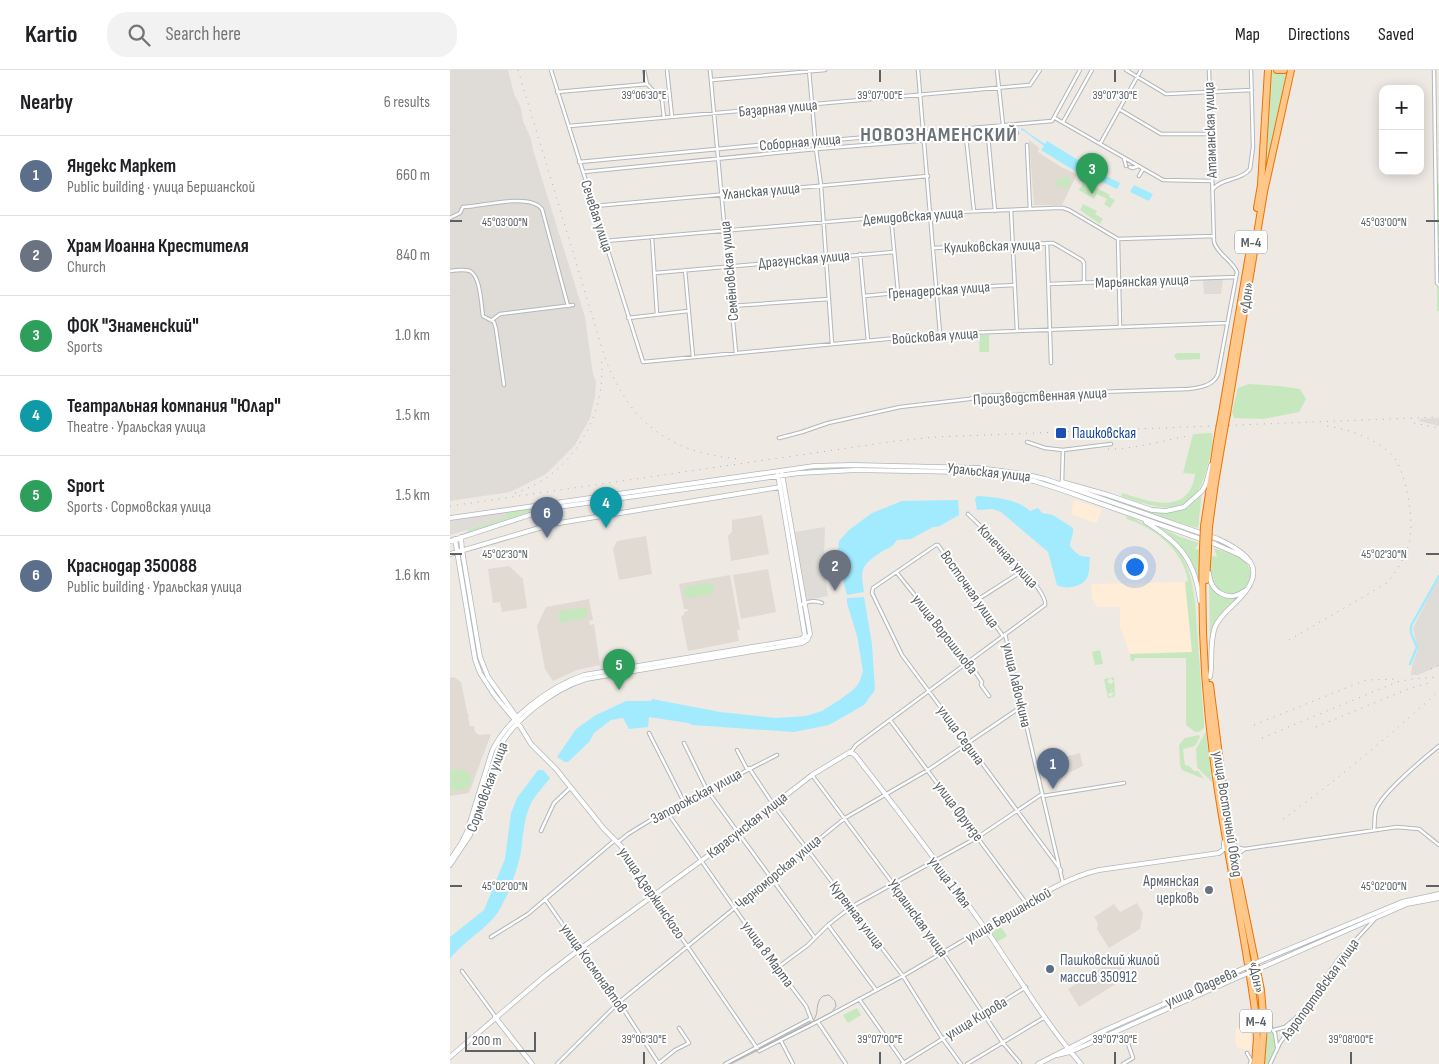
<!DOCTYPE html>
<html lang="en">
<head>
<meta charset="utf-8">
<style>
	body { margin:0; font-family:"Sofia Sans Condensed",sans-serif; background:#f2f2f2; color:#202124 }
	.controls { position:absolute; right:15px; top:15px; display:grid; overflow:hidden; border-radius:10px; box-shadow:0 2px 12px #0003 }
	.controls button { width:45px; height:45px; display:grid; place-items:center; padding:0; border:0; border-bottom:1px solid #e0e0e0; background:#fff; color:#202124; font:25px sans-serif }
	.scale { position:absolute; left:15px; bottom:12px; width:71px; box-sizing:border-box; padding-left:5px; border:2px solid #5b6164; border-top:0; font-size:14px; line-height:18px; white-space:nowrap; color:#5b6164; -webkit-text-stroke:4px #fff; paint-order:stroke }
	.you { position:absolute; left:684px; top:496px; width:18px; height:18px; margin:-12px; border:4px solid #fff; border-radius:50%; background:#1a73e8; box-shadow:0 0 0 8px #1a73e833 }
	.badge { display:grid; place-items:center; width:32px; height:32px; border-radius:50%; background:#7c3aed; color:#fff; font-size:16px; font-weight:700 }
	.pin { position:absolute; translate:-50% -41px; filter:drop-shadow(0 1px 2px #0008) }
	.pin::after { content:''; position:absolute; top:26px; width:18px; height:15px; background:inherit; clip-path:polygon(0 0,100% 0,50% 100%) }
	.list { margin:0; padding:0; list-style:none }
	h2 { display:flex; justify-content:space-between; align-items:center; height:65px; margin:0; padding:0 20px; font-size:21px }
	h2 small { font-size:16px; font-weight:400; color:#757577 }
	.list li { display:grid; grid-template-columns:32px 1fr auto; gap:15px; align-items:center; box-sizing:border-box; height:80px; padding:0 20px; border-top:1px solid #e0e0e0 }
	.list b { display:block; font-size:19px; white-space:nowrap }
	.list p { margin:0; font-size:16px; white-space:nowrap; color:#757577 }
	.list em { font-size:16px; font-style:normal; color:#757577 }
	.icon { flex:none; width:28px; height:28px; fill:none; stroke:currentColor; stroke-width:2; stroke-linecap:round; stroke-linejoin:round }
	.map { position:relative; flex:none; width:989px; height:994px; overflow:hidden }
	header { display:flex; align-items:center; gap:30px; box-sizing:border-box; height:70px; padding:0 25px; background:#fff; border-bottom:1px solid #e0e0e0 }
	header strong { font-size:24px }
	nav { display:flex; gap:28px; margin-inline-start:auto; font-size:18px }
	.search { width:350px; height:45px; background:#f2f2f2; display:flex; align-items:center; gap:12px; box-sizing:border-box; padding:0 18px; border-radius:20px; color:#757577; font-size:19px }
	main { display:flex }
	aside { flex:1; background:#fff }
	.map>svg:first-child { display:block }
</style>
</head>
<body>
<header>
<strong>Kartio</strong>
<div class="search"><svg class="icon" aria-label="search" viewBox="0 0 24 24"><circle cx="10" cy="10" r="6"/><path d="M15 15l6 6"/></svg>Search here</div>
<nav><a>Map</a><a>Directions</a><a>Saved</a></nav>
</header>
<main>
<aside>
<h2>Nearby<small>6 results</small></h2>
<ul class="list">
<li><span class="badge" style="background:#5c6f8a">1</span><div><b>Яндекс Маркет</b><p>Public building · улица Бершанской</p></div><em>660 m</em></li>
<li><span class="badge" style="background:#6b7280">2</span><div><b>Храм Иоанна Крестителя</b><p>Church</p></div><em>840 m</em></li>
<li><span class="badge" style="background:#2e9e5b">3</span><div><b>ФОК &quot;Знаменский&quot;</b><p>Sports</p></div><em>1.0 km</em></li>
<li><span class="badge" style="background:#0f9aa8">4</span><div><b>Театральная компания &quot;Юлар&quot;</b><p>Theatre · Уральская улица</p></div><em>1.5 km</em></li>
<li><span class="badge" style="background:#2e9e5b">5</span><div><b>Sport</b><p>Sports · Сормовская улица</p></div><em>1.5 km</em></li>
<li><span class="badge" style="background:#5c6f8a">6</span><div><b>Краснодар 350088</b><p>Public building · Уральская улица</p></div><em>1.6 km</em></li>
</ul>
</aside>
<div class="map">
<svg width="989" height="994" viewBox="0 0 989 994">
	<rect width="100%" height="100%" fill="#eee9e3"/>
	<path fill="#ffedd7" d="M624,430l28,9 -5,13h-5l-21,-8z
		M735,512l7,70 -62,2 -10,-27v-20h-23l-5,-8 -1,-15z
		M801,955v22l-2,3 -12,-2 -2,-9 1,-11z"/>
	<path fill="#dfdbd7" d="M0,0h58l6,24 7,14 2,13 8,18 2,11 52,167 8,57 3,7 -1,15 -5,22 -15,27 -29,29 -36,18 -60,9z
		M753,210h20l-2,14h-17z
		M989,348v8l-20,-5 1,-2z
		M55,440l3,7 -58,18v-16z
		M375,457l-1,34 4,35 -21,4 -12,-68z
		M989,507v89l-21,9h-7l1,-10 6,-16 -5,-21z"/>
	<path fill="#e1dad3" d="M579,70l10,8 -1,4 23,15 16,7 -15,31h-28z
		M312,445l7,39 -38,7 -3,-25 4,-4v-12z
		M196,466l6,38 -33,6 -6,-31 4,-8z
		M59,496l14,13 4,29 -25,4 -2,-10 -7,1 -5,-34z
		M318,499l8,43 -35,7 -8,-44z
		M280,505l10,55h-3l2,11 -51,10 -7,-35 3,-1v-3l4,-1 -1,-2h-3l-5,-25z
		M139,529l4,21 -4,1 1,4 4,-1 6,41 -23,5 -24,11 -8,-12 -8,-43 9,-19z
		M4,607l7,5 6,29 2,5 -1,1 2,9h4l1,6 4,3 12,-1 -22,59 -19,3v-118z
		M630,683l3,13 -19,9 -5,9 -6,-24z
		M687,833l6,10 -3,16 -31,19 -12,-19 1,-6 -4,-6 20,-13 6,8z
		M665,889l12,18 -48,30 -11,-18z"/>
	<path fill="#c7e8be" d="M821,0l14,2 4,-2 -5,28 -20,74z
		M614,106l7,3 -3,10 -12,-4 2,-8 5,2z
		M634,111l26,14 -1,2 6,3 -5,8 -6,-4 3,-5 -10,-5 -3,5 -15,-9z
		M989,111v130h-2l1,-127z
		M633,134l14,7 -2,3 8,5 -3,5 -20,-14z
		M530,265h9v17h-10z
		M727,283h23v6l-23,1 -3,-4z
		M799,314l30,2 21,3 6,10 -7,13 -36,7 -29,-1 -2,-6 6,-24z
		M762,363c2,13 -2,25 -6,38 -13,50 -47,38 -85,25l2,-3c27,10 67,22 72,-19l-12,-1 10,-39z
		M403,397v1l-69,5 36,-5z
		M630,418c14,5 28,8 41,13 31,10 58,23 81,-9l-4,36 -52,-15 -62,-22z
		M113,432v2l-31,7 -64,21 -1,-2 40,-13 -2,-7z
		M676,446l5,1c43,22 58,34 64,85l9,121v5l-5,4h-4l-9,-7v-67h-51l-1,3h-3l-1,-7 62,-2 -7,-70 3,-1c-5,-31 -32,-52 -61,-62z
		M707,455l21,11 21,7 -4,6 6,1 -2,29h-1c-9,-24 -21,-39 -41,-54z
		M764,478c10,4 24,6 32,15 19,22 -25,48 -35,16 -2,-7 0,-15 0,-23l6,1z
		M258,513l4,1 2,3 -2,7 -23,4 -5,-3 -1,-4 3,-4z
		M759,513c6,9 18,17 29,14 -12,13 -24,26 -28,43z
		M132,537l4,1 2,4 -3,6 -21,5 -5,-3 -1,-5 3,-4z
		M650,580l3,14 -8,1 -3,-13z
		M664,607l1,20 -6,-11 3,7h-3l-1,2 3,2 2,-3 1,3 -6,1 -4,-19 6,-1 -3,4 4,2 3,-3 -4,-3z
		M755,663h1l6,49 -15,-15 -1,-18z
		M749,665l1,2 -5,9 -12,3 2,16 4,1 5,5h4l6,8 -22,-9 -2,-5 -1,-20 6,-7z
		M12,699c8,2 14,13 5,19 -5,3 -12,2 -17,3v-21z
		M549,854l8,12 -10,6 -7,-12z
		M407,938l4,7 -13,8 -5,-8z
		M818,959c13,10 6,23 0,35h-4z"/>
	<path fill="#a2ebff" d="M568,57v3l-40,3v-3z
		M571,58l3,1 3,3 18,12 2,-3 36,22 -5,10 -37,-23 3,-4 -20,-15 -3,-1z
		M640,98l30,15 -3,6 -30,-14z
		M684,115l19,9 -4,7 -19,-9z
		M527,426c18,1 40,3 53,15l8,-3 4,5 11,2 20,13c1,7 -3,11 -3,18 6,8 10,11 20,11 -1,7 0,15 -3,21 -5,9 -22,12 -30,7l-9,-33 -47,-40 -8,-3 -16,1 -2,-11z
		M508,430l1,15 -21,12h-5l-22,12 -14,1c-7,10 -9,7 -16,12 -20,14 -21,16 -17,40l-17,3 -10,-37 2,-17 10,-11 23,-17 30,-12z
		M414,527l8,47 3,46 -11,15 -35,20 -35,7 -101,-7 -5,-2 -39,-6 -1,10 -19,2 -6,-11 -12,2 -17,13 -5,9 -21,20h-3l-8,-5 19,-28 20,-14 30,-14h25l1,-2 68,13 56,6 30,-2 16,-5 16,-10 16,-12 5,-6 4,-12 -6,-35 -10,-33v-5z
		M88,700h5l7,8c-6,8 -14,16 -19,25 -7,15 -8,32 -10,49 -4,19 -11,38 -20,55 -11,21 -36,32 -51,52v-22l34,-27 21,-51 6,-46 6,-15z"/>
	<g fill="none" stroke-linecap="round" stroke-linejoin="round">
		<path stroke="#a2ebff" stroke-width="2.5" d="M960,594l7,-17 -6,-14v-7l28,-50"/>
		<g stroke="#b3b7bb" stroke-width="4.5">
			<path id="street" d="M101,0l92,292 297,-28 288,-11
				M194,0l3,14 15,16 2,18
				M217,0l5,47
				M260,0l26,283
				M359,0l7,79 5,36 11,159
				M468,0l22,264
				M547,0l6,55
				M676,0l40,24 86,-4
				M984,0l3,213 2,2
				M262,10l113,-10
				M107,22l90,-8
				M669,39l42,25h50
				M605,48l108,62 49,1
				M613,52l29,-52
				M119,56l461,-41 10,-15
				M538,66l7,75
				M516,67l8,74
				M650,74l41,-74
				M577,75l3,64
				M674,88l2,8
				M129,92l213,-20 30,-1 230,-20 28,-51
				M680,97l3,1 5,-2
				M133,102l233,-23 201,-16
				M689,106l4,-7
				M763,119c8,-11 28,-8 37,-20l3,-22 -2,-77
				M144,136l334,-30
				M561,140l6,121
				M441,147l7,75
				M0,148l10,-5 3,-6c18,0 66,-15 79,2l26,97
				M202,167l5,77
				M668,169l2,88
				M155,171l326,-28 124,-5h8l6,2 49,29 95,-3
				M597,173l4,120
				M483,178l120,-5 29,17 2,3v20
				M410,184l8,87
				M235,200l8,87
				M0,201c6,-1 14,-2 20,0 11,6 11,34 13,45l11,6 2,7 8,56
				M205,203l239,-21
				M599,214l187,-7
				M414,226l73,-7 78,-4
				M281,236l98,-7
				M178,248l60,-7
				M42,250l8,-6 73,-9
				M329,368l23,-6 26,-9 72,-16 69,-8 11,-3 208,-7c10,-1 26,-3 30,-15l19,-102c-5,-12 -19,-17 -23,-30l-5,-172
				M577,372l18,6 18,2
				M612,412l1,-32 48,-6
				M447,503l71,88 14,21 -1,3 8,11
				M527,530l47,-30
				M350,536c5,-5 16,-6 22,-3
				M555,564l58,249
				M553,566l-65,-91h-2l-63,43 -1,5 30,62 159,215
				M440,650l136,183
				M199,663l35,69
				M234,673l23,47 108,148
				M287,680l10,19
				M401,682l5,-7 189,-140c4,-16 -64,-78 -77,-91
				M299,698l24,36 130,172 39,62 19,26
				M362,705l117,157 74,111 17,20
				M593,726l81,-13
				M217,742l99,141 40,53 7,18
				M924,760c1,-6 0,-14 2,-20 5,-16 48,-52 63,-64
				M91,761l13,-28 16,-15
				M782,769l4,8 8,2
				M168,772l10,-8 26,-16 123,-63
				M787,788l2,-5 6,-4 152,-22 22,2 20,16
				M203,826l106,155 54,-27 90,-48 81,-48
				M95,829l63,91 14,17 37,57
				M378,855l48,65
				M41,867l37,-23 87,-74
				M327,898l31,-23 20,-20 23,-18 127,-70 64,-43
				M12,901l33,45
				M409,929l45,64
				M368,952l28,42
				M816,952l9,11 2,14
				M824,960l11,-3 13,-11
				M331,971l12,23
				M797,983l4,7 -1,4
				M209,993l16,-13 14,-7 -10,-15
				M107,994l61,-61 227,-185 83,-48 93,-63
				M275,994l85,-45
				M452,994l124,-77
				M517,994l78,-47
				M673,994l10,-6 -8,-23
				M820,994l10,-21 60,-86 34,-37"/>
		</g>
		<g stroke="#b2b8bb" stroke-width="5.5">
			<path id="secondary" d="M612,412l46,13 44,15 14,1 18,-4 18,-16 4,-7 5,-19
				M0,448l364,-52 39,-1 126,3 44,6 22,5 173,60c28,13 51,29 22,59 -8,9 -20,17 -25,29 -6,17 -2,34 -5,50
				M696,452c34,21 49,38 54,79
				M11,467l1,13 18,107 8,20 30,42
				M5,469l20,120 5,14 15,23 25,30 11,18 25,25 48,60 17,17 31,49
				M0,471l101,-33 248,-35 57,-3 110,2 38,4 30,5 28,9 153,54 25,11 9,7
				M0,484l103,-30 227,-37
				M759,503c1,19 20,30 35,18
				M0,790l11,-16 6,-12 25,-81c16,-33 57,-64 92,-76l217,-36 4,-3 -27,-161
				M0,795l20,-30 27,-84c16,-31 56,-62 89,-72l216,-36 5,-3 3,-6 -28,-160
				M535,858c33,-19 77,-50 114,-58l120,-17 5,-4v-7
				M815,889l137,-57 37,-8
				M815,896l142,-62 32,-6
				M45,947l37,47
				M607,985l13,-3 171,-76
				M0,987l96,-82 34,-26 129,-94 103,-80 38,-23 5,3c46,59 91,118 134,179 30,44 57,90 92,130
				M588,994l63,-32 139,-62"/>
		</g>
		<g stroke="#f17100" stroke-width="8">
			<path id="highway" d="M827,0h7
				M807,138l4,-23 7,-115
				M772,343l29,-170
				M777,344l37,-222 27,-122
				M754,456l14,-91
				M759,457l6,-44 8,-47
				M753,478c-3,89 4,180 19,268 11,65 24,129 33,194l2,28 -2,26
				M756,510l2,-31
				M760,615l20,156
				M783,783l28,137 3,37 -3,37"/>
		</g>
		<use href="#street" stroke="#fff" stroke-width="2.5"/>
		<use href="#secondary" stroke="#fff" stroke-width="4"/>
		<use href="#highway" stroke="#ffc789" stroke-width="6"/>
		<path stroke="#b2b3b4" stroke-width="1" d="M279,994l84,-43c7,-8 1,-18 10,-25l6,-1 6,6 1,5 -4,6 -101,52"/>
		<path stroke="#b2b3b4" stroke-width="1" stroke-dasharray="1 6" stroke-linecap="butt" d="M68,0l86,285c24,67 66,99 137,104
			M964,353l25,5
			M658,379c27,0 53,-8 80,-13
			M65,423c57,-18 93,-78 86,-137
			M0,436l446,-65 39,-4 504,-20
			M839,570l98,-57c10,-12 18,-25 22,-40 6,-19 -3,-74 -17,-88 -17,-17 -43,-26 -66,-29
			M981,599l8,-4
			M804,655l112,-45 33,-1
			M866,657l92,-38 21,-6
			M812,668l135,-56 14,-3 28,-2
			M833,749c54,-39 106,-83 156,-128"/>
		<g stroke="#b2b8bb" stroke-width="5.5" stroke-linecap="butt">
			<path id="secondary-bridge" d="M790,900l25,-11
				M791,906l24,-10"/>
		</g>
		<g stroke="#f17100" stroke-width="8" stroke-linecap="butt">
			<path id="highway-bridge" d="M768,365l4,-22
				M773,366l4,-22
				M753,478l1,-22
				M758,479l1,-22"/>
		</g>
		<use href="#secondary-bridge" stroke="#fff" stroke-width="4"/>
		<use href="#highway-bridge" stroke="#ffc789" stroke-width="6"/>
	</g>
	<path fill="none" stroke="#5b6164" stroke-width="2" d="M194,0v12M430,0v12M665,0v12M0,151h12M976,151h13M0,484h12M976,484h13M0,816h12M976,816h13M194,982v12M430,982v12M665,982v12M901,982v12"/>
	<rect fill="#1a4fb4" stroke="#fff" stroke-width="2" x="605" y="357" width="12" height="12" rx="2.5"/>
	<circle fill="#6b7280" stroke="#fff" stroke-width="2" cx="759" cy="820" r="5"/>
	<circle fill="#5c6f8a" stroke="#fff" stroke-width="2" cx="600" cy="899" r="5"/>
	<g text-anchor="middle" stroke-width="4" stroke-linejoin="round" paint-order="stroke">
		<g fill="#fff" stroke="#8c9092" stroke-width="1">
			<rect x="785" y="160.5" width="32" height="23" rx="4"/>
			<rect x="790" y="939.5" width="32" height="23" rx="4"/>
		</g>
		<g font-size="14" font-weight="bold" fill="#5b6164">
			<text x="801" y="177">М-4</text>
			<text x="806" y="956">М-4</text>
		</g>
		<g font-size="15" fill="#5b6164" stroke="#fff">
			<text transform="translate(328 38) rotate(-5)" y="5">Базарная улица</text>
			<text transform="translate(760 60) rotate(-92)" y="5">Атаманская улица</text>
			<text transform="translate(350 72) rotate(-5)" y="5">Соборная улица</text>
			<text transform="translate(311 121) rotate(-5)" y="5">Уланская улица</text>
			<text transform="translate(147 146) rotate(72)" y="5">Сечевая улица</text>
			<text transform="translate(463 146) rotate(-4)" y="5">Демидовская улица</text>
			<text transform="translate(542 176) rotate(-2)" y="5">Куликовская улица</text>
			<text transform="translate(354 189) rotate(-5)" y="5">Драгунская улица</text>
			<text transform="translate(279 201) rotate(-95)" y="5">Семёновская улица</text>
			<text transform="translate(692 211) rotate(-2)" y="5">Марьянская улица</text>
			<text transform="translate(489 220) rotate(-4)" y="5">Гренадерская улица</text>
			<text transform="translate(796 228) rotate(-81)" y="5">«Дон»</text>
			<text transform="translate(485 266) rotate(-4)" y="5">Войсковая улица</text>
			<text transform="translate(590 326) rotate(-3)" y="5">Производственная улица</text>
			<text transform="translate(539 402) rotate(6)" y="5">Уральская улица</text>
			<text transform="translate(558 486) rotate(47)" y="5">Конечная улица</text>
			<text transform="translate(520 519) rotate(55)" y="5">Восточная улица</text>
			<text transform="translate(495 564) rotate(52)" y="5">улица Ворошилова</text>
			<text transform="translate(567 615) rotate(77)" y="5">улица Лавочкина</text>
			<text transform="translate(511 665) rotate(54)" y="5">улица Седина</text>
			<text transform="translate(37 717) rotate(-70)" y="5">Сормовская улица</text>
			<text transform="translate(246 726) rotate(-28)" y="5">Запорожская улица</text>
			<text transform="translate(509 741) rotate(53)" y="5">улица Фрунзе</text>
			<text transform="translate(778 744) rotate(81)" y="5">улица Восточный Обход</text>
			<text transform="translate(297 755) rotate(-38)" y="5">Карасунская улица</text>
			<text transform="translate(328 802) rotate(-40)" y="5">Черноморская улица</text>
			<text transform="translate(500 812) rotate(53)" y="5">улица 1 Мая</text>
			<text transform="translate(202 823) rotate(56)" y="5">улица Дзержинского</text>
			<text transform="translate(407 845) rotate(53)" y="5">Куренная улица</text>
			<text transform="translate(558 845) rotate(-30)" y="5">улица Бершанской</text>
			<text transform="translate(468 848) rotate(54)" y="5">Украинская улица</text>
			<text transform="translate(318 884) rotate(54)" y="5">улица 8 Марта</text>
			<text transform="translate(144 898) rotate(55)" y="5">улица Космонавтов</text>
			<text transform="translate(807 907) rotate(79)" y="5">«Дон»</text>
			<text transform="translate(751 917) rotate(-24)" y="5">улица Фадеева</text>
			<text transform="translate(870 919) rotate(-54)" y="5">Аэропортовская улица</text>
			<text transform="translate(526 948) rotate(-31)" y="5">улица Кирова</text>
		</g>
		<g font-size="15" fill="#164399" stroke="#fff" text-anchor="start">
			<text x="622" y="368">Пашковская</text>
		</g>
		<g font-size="15" fill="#5b616d" stroke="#fff" text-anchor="end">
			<text x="749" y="816">Армянская<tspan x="749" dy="17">церковь</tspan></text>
		</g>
		<g font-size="15" fill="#4e5e75" stroke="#fff" text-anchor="start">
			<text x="610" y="895">Пашковский жилой<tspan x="610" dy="17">массив 350912</tspan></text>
		</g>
		<g font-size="20" font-weight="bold" letter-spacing="1" fill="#6c7376" stroke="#fff">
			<text x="489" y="71">НОВОЗНАМЕНСКИЙ</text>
		</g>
	</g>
	<g font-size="12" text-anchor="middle" fill="#5b6164" stroke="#fff" stroke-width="4" stroke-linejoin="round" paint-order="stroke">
		<text x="194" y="29">39°06'30"E</text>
		<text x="430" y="29">39°07'00"E</text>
		<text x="665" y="29">39°07'30"E</text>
		<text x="55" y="156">45°03'00"N</text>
		<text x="934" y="156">45°03'00"N</text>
		<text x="55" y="488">45°02'30"N</text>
		<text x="934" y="488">45°02'30"N</text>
		<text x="55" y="820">45°02'00"N</text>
		<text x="934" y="820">45°02'00"N</text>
		<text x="194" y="973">39°06'30"E</text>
		<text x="430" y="973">39°07'00"E</text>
		<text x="665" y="973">39°07'30"E</text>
		<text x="901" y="973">39°08'00"E</text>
	</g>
</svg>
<div class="controls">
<button>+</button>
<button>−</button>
</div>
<div class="scale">200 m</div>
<div class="you"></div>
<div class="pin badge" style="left:603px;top:719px;background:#5c6f8a">1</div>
<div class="pin badge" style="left:385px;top:521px;background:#6b7280">2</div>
<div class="pin badge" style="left:642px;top:124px;background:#2e9e5b">3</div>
<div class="pin badge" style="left:156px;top:458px;background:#0f9aa8">4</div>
<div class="pin badge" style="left:169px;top:620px;background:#2e9e5b">5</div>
<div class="pin badge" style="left:97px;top:468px;background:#5c6f8a">6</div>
</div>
</main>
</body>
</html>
